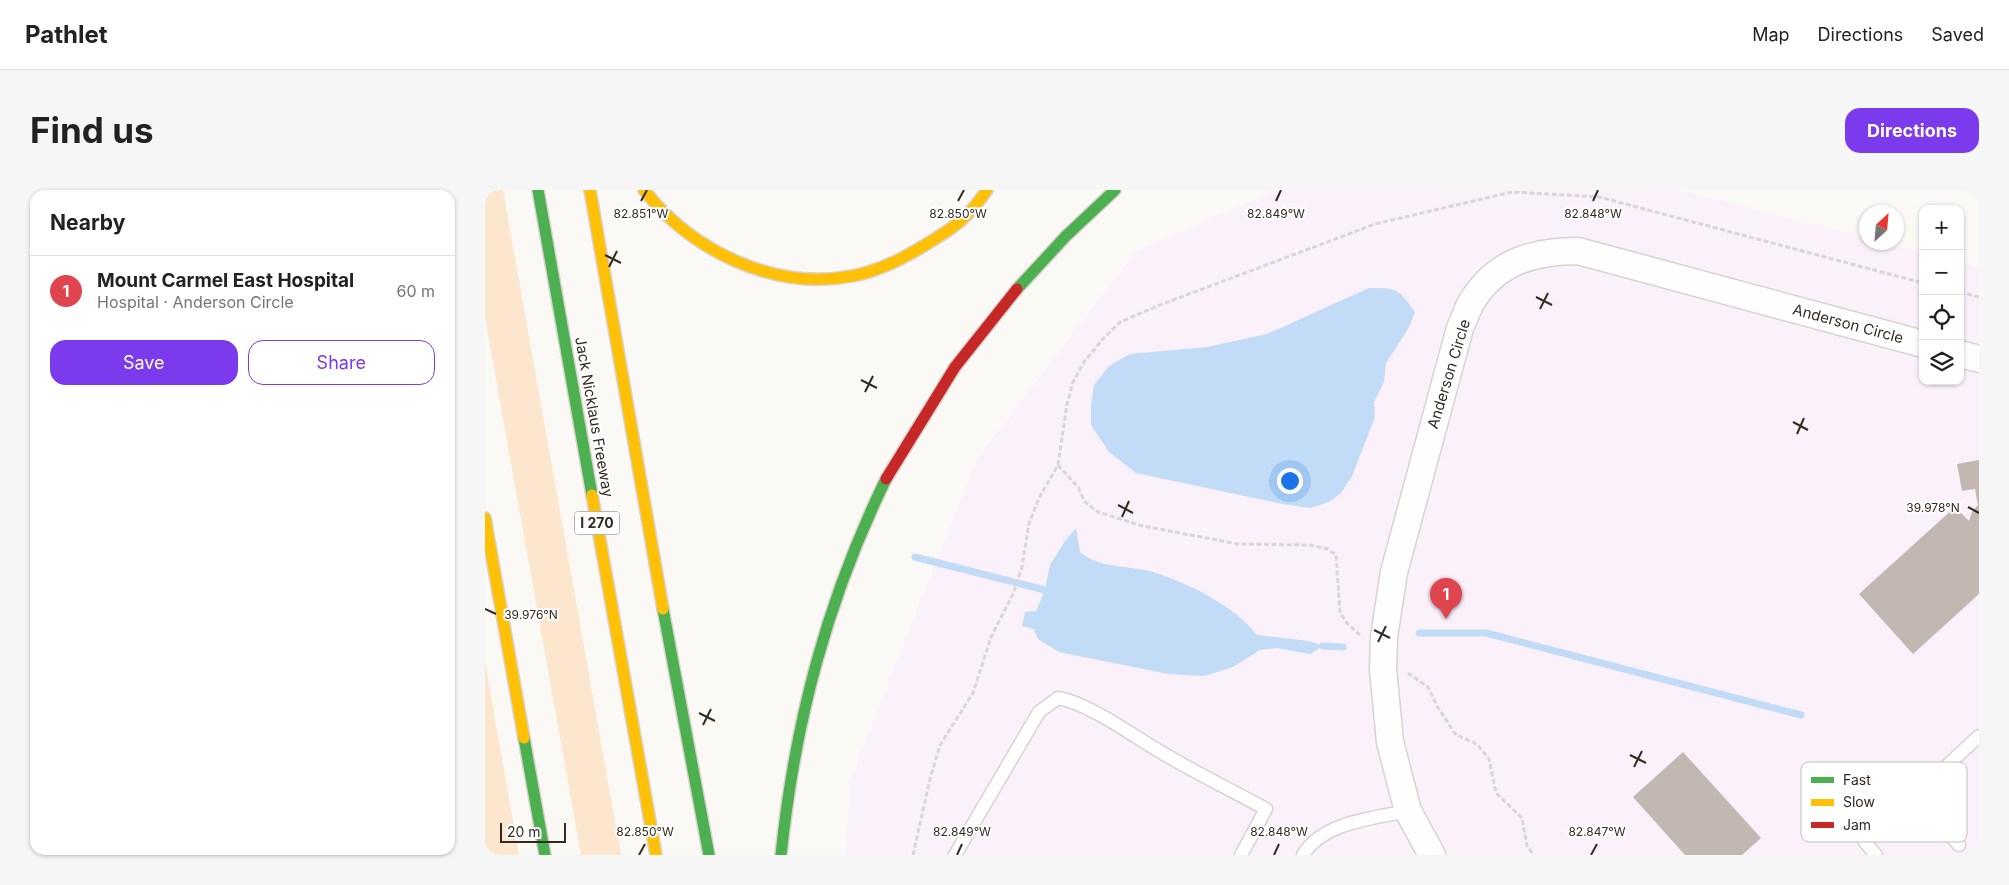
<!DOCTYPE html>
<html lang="en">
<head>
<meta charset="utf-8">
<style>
	body { margin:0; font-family:Inter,sans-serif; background:#f6f6f6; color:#222 }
	.controls { position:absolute; right:15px; top:15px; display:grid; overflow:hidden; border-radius:10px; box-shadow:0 1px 4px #0004 }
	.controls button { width:45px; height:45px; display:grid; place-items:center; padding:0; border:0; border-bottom:1px solid #e0e0e0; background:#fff; color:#222; font:25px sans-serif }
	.compass { position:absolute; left:1374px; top:15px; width:45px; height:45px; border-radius:50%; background:#fff; box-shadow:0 1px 4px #0004; rotate:26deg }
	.scale { position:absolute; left:15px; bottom:12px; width:66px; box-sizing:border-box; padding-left:5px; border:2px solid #342b20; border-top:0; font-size:14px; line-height:18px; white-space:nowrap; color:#342b20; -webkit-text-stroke:4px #fff; paint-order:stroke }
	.you { position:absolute; left:804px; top:290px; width:18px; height:18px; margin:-12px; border:4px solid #fff; border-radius:50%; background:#1a73e8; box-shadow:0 0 0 8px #1a73e833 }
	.badge { display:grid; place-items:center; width:32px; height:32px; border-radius:50%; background:#7c3aed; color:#fff; font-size:16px; font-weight:700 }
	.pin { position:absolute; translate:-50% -41px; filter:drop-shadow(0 1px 2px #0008) }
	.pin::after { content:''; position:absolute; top:26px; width:18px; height:15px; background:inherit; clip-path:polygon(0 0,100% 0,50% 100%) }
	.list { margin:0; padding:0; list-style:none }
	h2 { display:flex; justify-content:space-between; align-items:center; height:65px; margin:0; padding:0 20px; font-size:21px }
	h2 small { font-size:16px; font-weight:400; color:#767676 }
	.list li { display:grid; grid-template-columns:32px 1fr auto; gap:15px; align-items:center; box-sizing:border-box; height:70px; padding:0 20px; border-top:1px solid #e0e0e0 }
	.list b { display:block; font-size:19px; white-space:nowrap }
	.list p { margin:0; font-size:16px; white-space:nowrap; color:#767676 }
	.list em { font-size:16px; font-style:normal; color:#767676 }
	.actions { display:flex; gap:10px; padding:15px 20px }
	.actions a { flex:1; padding:11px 0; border:1px solid #7c3aed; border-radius:15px; text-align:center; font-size:18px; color:#7c3aed }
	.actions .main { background:#7c3aed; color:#fff }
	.icon { flex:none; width:28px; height:28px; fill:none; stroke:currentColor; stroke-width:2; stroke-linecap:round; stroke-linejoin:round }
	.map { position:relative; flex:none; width:1494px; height:665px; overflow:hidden; border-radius:15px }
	header { display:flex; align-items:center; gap:30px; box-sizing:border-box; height:70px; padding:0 25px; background:#fff; border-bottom:1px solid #e0e0e0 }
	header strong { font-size:24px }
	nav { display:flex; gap:28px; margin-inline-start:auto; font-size:18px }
	.intro { display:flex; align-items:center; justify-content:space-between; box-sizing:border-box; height:120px; padding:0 30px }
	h1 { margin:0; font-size:35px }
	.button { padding:12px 22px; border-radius:15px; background:#7c3aed; color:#fff; font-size:18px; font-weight:700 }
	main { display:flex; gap:30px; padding:0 30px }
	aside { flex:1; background:#fff; border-radius:15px; box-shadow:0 1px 4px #0004 }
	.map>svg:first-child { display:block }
</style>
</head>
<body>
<header>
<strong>Pathlet</strong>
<nav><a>Map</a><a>Directions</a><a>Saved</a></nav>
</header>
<div class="intro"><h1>Find us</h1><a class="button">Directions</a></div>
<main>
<aside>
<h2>Nearby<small></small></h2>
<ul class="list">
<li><span class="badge" style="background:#e0444e">1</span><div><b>Mount Carmel East Hospital</b><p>Hospital · Anderson Circle</p></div><em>60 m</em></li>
</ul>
<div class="actions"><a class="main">Save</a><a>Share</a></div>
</aside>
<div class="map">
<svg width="1494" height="665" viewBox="0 0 1494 665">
	<rect width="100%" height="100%" fill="#fbf9f6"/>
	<path fill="#faf1fa" d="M790,0h405l186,48 1,4 16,1 40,10v128h37v-119l19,5v588h-1133l4,-75 127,-321 158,-207z"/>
	<path fill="#fce7ce" d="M0,0h18l118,665h-40l-96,-537z
		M0,472l34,193 -34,-1z"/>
	<path fill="#c2dbf6" d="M884,98c30,0 29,1 46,24l-7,17 -22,34 -2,19 -10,20 1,15 -23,59 -11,17 -12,9 -19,6 -27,-4 -147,-31 -27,-21 -18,-27v-20l3,-20 15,-19 21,-12 77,-7 60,-13z
		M591,338l4,24c20,17 48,13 73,20 35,11 82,34 104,63l52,6 14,5 -13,8 -33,-6 -17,2 -27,17 -29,9 -35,-2 -110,-22 -21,-13 -4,-10 -12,-3 3,-14 11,-1 9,-21 5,-25 15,-24z"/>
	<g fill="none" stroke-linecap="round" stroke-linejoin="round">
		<path stroke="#c2dbf6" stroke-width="7" d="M430,367l130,33
			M934,443h67l315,82
			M838,456l20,1"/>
	</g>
	<path fill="#c3b7b1" d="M1494,270v134l-66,60 -54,-60 96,-87 14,14 3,-9 6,-7 -3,-16 -13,2 -5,-27z
		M1198,562l78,86 -19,17h-57l-52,-58z"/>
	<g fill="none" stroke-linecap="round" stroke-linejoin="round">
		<g stroke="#d8d3cd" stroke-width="15">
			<path id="lane" d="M1429,605l45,50
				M470,665l84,-143 19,-14c30,5 74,37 101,53 35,21 72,39 107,58l-25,46
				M818,665c19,-33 72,-37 105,-44
				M1391,665l-11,-13 114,-106"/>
		</g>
		<g stroke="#d8d3cd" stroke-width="29">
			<path id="street" d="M1475,164l19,5
				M947,665l-24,-44 -18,-69 -7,-73 1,-32 10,-65 66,-244c4,-8 7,-18 11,-25 24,-41 62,-52 107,-52l345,93"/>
		</g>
		<g stroke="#d8d3cd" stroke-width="14">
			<path id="fast" d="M53,0l54,305
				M532,99l49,-53 49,-46
				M178,419l46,246
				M39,548l21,117
				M296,665c14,-134 46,-255 105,-376"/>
		</g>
		<g stroke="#d8d3cd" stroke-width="14">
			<path id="slow" d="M105,0l73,419
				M159,0c48,61 130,101 208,86 27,-5 50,-17 73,-31 30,-18 42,-26 62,-55
				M107,305l64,360
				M0,328l39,220"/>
		</g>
		<g stroke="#d8d3cd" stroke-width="14">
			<path id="jam" d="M401,289l69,-112 62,-78"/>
		</g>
		<path stroke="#d8d7d5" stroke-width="3" stroke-dasharray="5 2.5" stroke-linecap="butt" d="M1475,102l19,5
			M573,275l20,22 7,15 13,10 45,14 95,18 72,1 18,4 8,6 4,58 8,11 12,11
			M923,483l20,14 9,19 19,29 21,9 12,15 7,34 26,25 5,28 7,9
			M428,665l17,-76 10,-34 33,-52 18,-56 22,-43 9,-27 7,-44 11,-27 18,-31 9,-61 6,-22 11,-20 18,-22 18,-18 40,-17 215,-81 137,-32 87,5 324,86"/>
		<use href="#lane" stroke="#fefefe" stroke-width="12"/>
		<use href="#street" stroke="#fefefe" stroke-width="26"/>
		<use href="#fast" stroke="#4caf50" stroke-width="11"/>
		<use href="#slow" stroke="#ffc107" stroke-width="11"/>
		<use href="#jam" stroke="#c62828" stroke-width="11"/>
	</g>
	<path fill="none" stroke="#342b20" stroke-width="2" d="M156,11l6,-11M473,11l6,-11M791,11l5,-11M1108,11l5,-11M120,65l16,8M124,77l8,-16M1051,107l16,8M1055,119l8,-16M376,190l16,8M380,202l8,-16M1308,232l15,8M1312,244l7,-16M633,315l15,8M1483,317l11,6M637,327l7,-16M0,419l11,5M889,440l16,8M893,452l8,-16M214,523l16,8M218,535l8,-16M1145,565l16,8M1149,577l8,-16M154,665l6,-11M472,665l5,-11M789,665l5,-11M1106,665l6,-11"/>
	<g text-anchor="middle" stroke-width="4" stroke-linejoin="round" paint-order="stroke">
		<rect fill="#fff" stroke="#716b63" stroke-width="1" x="89.5" y="321.5" width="45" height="23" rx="4"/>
		<g font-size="14" font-weight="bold" fill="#342b20">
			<text x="112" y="338">I 270</text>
		</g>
		<g font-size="15" fill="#342b20" stroke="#fff">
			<text transform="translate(1363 134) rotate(15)" y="5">Anderson Circle</text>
			<text transform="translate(964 184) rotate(-73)" y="5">Anderson Circle</text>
			<text transform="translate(109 227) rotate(80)" y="5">Jack Nicklaus Freeway</text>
		</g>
	</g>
	<rect x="1316" y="572" width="166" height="80" rx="8" fill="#fff" stroke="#c2bfbc" stroke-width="1"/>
	<rect x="1326" y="587" width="23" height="6" fill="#4caf50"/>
	<rect x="1326" y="609" width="23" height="7" fill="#ffc107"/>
	<rect x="1326" y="632" width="23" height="6" fill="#c62828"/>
	<g font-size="14" fill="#342b20">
		<text x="1358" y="595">Fast</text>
		<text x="1358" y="617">Slow</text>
		<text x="1358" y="640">Jam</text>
	</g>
	<g font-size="12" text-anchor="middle" fill="#342b20" stroke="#fff" stroke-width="4" stroke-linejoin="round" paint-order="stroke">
		<text x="156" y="28">82.851°W</text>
		<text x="473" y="28">82.850°W</text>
		<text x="791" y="28">82.849°W</text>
		<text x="1108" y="28">82.848°W</text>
		<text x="1448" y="322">39.978°N</text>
		<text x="46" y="429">39.976°N</text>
		<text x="160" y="646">82.850°W</text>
		<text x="477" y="646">82.849°W</text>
		<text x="794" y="646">82.848°W</text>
		<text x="1112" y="646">82.847°W</text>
	</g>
</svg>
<div class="controls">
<button>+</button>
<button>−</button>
<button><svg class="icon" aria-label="locate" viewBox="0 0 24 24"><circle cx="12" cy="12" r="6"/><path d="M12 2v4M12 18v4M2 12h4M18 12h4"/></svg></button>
<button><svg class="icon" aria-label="layers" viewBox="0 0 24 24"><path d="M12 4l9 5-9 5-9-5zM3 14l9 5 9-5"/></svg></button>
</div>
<svg class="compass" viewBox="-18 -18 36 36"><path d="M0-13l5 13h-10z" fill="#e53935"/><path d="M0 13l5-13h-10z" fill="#767676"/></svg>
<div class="scale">20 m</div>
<div class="you"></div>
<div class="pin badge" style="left:961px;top:429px;background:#e0444e">1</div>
</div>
</main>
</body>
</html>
